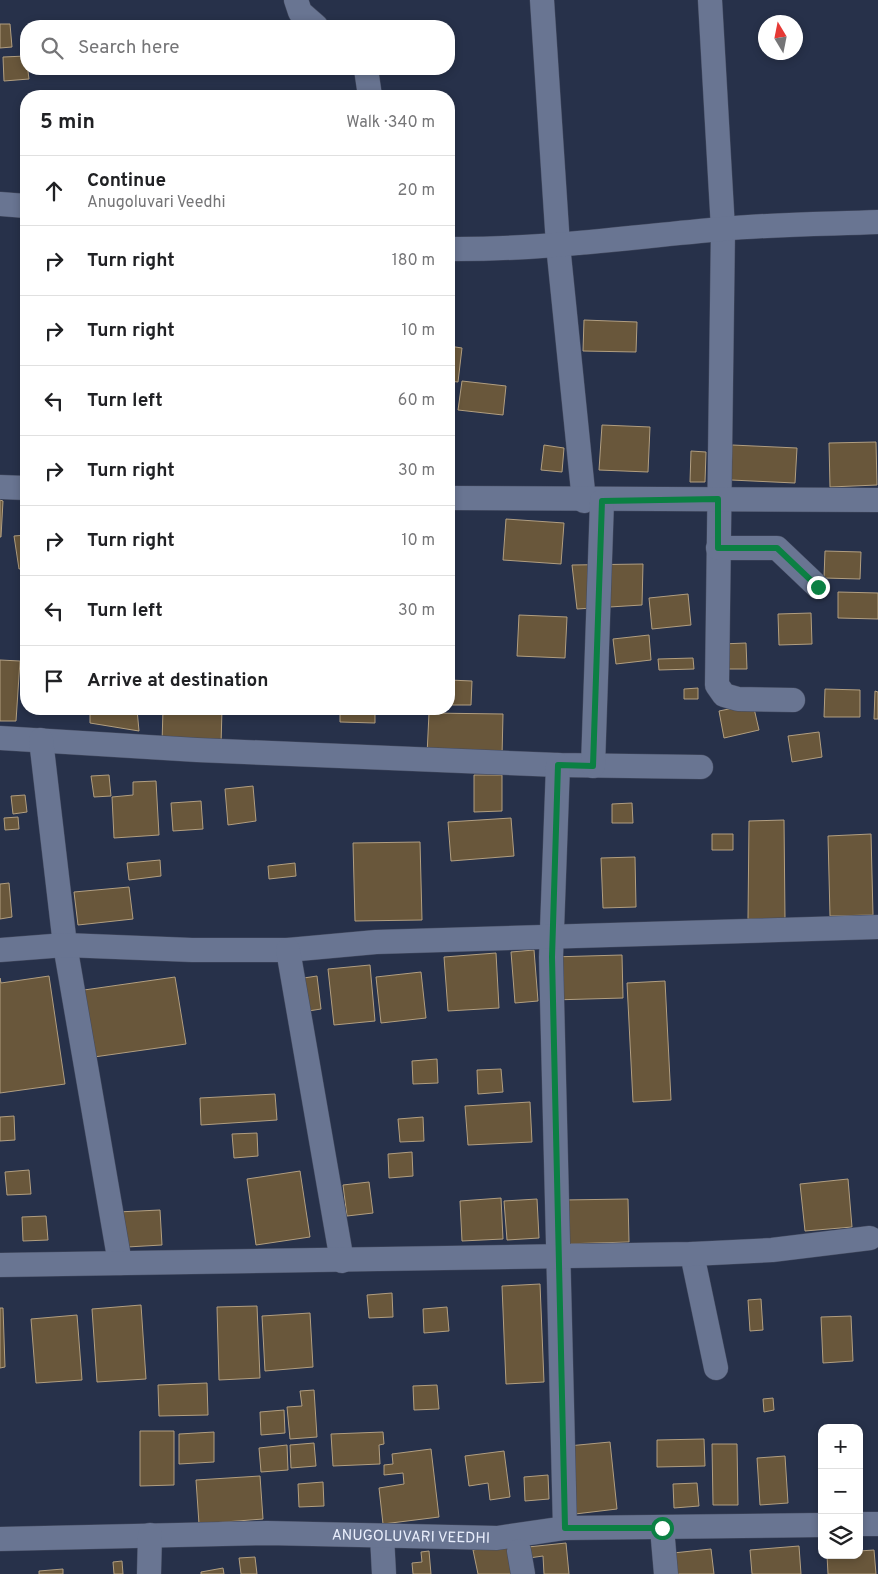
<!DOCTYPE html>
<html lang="en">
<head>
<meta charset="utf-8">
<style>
	body { margin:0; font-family:Overpass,sans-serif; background:#f2f2f2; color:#202124 }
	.controls { position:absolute; right:15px; bottom:15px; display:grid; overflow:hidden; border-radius:10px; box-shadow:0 2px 8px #0003 }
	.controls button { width:45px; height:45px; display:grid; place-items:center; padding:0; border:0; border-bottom:1px solid #e0e0e0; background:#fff; color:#202124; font:25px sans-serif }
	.compass { position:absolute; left:758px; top:15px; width:45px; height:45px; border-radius:50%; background:#fff; box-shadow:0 2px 8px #0003; rotate:350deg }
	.stop { position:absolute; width:15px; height:15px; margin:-11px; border:4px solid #0b8043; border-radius:50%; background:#fff }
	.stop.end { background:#0b8043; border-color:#fff; box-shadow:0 1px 5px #0008 }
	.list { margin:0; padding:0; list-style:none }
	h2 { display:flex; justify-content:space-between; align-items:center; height:65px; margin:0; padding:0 20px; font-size:21px }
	h2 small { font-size:16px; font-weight:400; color:#757577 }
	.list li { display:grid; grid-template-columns:32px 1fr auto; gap:15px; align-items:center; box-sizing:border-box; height:70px; padding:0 20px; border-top:1px solid #e0e0e0 }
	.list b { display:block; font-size:19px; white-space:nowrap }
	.list p { margin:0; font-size:16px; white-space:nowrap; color:#757577 }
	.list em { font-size:16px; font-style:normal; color:#757577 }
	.icon { flex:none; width:28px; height:28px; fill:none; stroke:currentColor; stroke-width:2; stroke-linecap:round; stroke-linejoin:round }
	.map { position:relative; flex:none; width:878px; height:1574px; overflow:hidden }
	.search { position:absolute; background:#fff; box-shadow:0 2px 8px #0003; left:20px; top:20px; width:435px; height:55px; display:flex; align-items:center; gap:12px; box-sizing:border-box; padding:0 18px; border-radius:20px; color:#757577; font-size:19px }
	.panel { position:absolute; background:#fff; box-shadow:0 2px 8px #0003; left:20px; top:90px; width:435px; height:625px; border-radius:20px }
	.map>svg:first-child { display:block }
</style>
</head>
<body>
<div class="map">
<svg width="878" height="1574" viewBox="0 0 878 1574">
	<rect width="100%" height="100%" fill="#27314a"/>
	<path fill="#69573b" stroke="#b19e80" d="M0,24h10l2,23 -12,1z
		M26,56l3,23 -25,2 -1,-24z
		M584,320l53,2 -1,30 -53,-1z
		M449,346l13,2 -4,34 -9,-1z
		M462,381l44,5 -3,29 -45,-5z
		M602,425l48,2 -2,45 -49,-2z
		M876,442l1,43 -47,2 -1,-44z
		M544,445l20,3 -2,24 -21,-2z
		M732,445l65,3 -2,35 -64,-3z
		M691,451l15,1 -1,30h-15z
		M0,500l3,1 -2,36h-1z
		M506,519l58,4 -3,41 -58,-4z
		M26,535v33l-7,1 -5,-33z
		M825,551l36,1 -1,27 -36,-1z
		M643,564l-1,41 -65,4 -5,-44z
		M838,592l40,1v26l-40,-1z
		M688,594l3,31 -39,4 -3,-31z
		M811,613l1,31 -33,1 -1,-31z
		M519,615l48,2 -2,41 -48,-2z
		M649,635l2,25 -35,4 -3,-25z
		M746,643l1,26h-26v-25z
		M693,658l1,11 -35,1 -1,-11z
		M0,660l20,1 -4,60h-16z
		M449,680l23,1 -1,24h-22z
		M698,688v11h-14v-10z
		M825,689l35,1v27h-36z
		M875,691l3,1v27h-4z
		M753,704l6,26 -35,8 -5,-27z
		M90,709h47l2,22 -49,-8z
		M163,709h59l-1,36 -59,-2z
		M340,709h35v14l-35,-1z
		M429,713l74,1 -1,42 -75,-1z
		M819,732l3,25 -30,5 -4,-26z
		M109,775l2,21 -17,1 -3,-21z
		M474,775h28v36l-28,1z
		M156,781l3,54 -45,3 -2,-41 21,-2v-13z
		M253,786l3,35 -28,4 -3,-36z
		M25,795l2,17 -14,2 -2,-18z
		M201,801l2,28 -30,2 -2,-28z
		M632,803l1,20h-21v-19z
		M18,817l1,12 -14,1 -1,-12z
		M511,818l3,38 -63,5 -3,-39z
		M784,820l1,99h-37l1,-98z
		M712,834h21v16h-21z
		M871,834l2,81 -43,1 -2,-80z
		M420,842l2,78 -67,1 -2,-78z
		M635,857l1,50 -33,1 -2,-50z
		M160,860l1,16 -32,4 -2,-17z
		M295,863l1,13 -27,3 -1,-13z
		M9,883l3,34 -12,2v-35z
		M129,887l4,32 -55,6 -4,-33z
		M534,950l4,51 -23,2 -4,-51z
		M496,953l3,55 -51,3 -4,-54z
		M622,955l1,43 -71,2 -1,-43z
		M370,965l5,56 -41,4 -6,-56z
		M421,972l5,46 -45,5 -5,-46z
		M49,976l16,108 -65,9v-115l1,5z
		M317,976l4,33 -19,3 -5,-33z
		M175,977l11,67 -92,13 -10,-67z
		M665,981l6,119 -38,2 -6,-119z
		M437,1059l1,24 -25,1 -1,-23z
		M501,1069l2,23 -25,2 -1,-24z
		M275,1094l2,26 -76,5 -1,-27z
		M530,1102l2,40 -64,3 -3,-39z
		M14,1116l1,24 -15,1v-24z
		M423,1117l1,24 -24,1 -2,-23z
		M257,1133l1,23 -24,2 -2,-24z
		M412,1152l1,24 -24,2 -1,-24z
		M29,1170l2,24 -24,1 -2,-23z
		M300,1171l10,66 -54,8 -9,-66z
		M848,1179l4,48 -47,4 -5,-47z
		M369,1182l4,31 -26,3 -4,-31z
		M501,1198l2,41 -41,2 -2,-40z
		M537,1199l2,39 -32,2 -3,-39z
		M628,1199l1,43 -65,2 -1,-44z
		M160,1210l2,35 -35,2 -10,-35z
		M46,1216l2,24 -25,1 -1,-24z
		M540,1284l4,98 -38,2 -4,-98z
		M392,1293l1,24 -24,1 -2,-23z
		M761,1299l2,31 -13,1 -2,-31z
		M141,1305l5,74 -49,3 -5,-73z
		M257,1306l3,72 -41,2 -2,-73z
		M447,1307l2,24 -25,2 -1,-24z
		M0,1308h3l2,59 -5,1z
		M310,1313l3,54 -48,4 -3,-55z
		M77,1315l5,65 -46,3 -5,-64z
		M851,1316l2,45 -30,2 -2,-46z
		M207,1383l1,32 -49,1 -1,-31z
		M437,1385l2,24 -25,1 -1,-24z
		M314,1390l3,47 -27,2 -3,-32 15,-1 -2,-15z
		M773,1398l1,12 -10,2 -1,-13z
		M284,1410l1,23 -24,2 -1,-23z
		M140,1431h34v54l-34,1z
		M214,1432v30l-35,2v-30z
		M383,1432l1,12 -5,1 1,19 -47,2 -2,-32z
		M704,1439l1,27 -48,1v-27z
		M610,1442l7,67 -42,5 -7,-68z
		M314,1443l2,23 -25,2 -1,-23z
		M712,1444h25l1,61h-25z
		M287,1445l1,25 -27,2 -2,-24z
		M431,1449l8,68 -56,7 -4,-36 25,-4 -1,-11 -19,2v-10l9,-1 -1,-10z
		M504,1451l6,46 -20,3 -2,-17 -19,3 -4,-30z
		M785,1456l3,47 -28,2 -3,-47z
		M548,1475l1,24 -24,2 -1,-24z
		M260,1476l3,43 -64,5 -3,-44z
		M323,1482l1,24 -25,1 -1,-23z
		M697,1483l2,23 -25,2 -1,-24z
		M566,1543l3,31h-25l-1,-18 -14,2 -1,-11z
		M508,1544l5,30h-35l-5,-24z
		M799,1546l2,28h-49l-2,-24z
		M711,1549l3,25h-40l-1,-21z
		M874,1550l2,24h-48l-1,-19h32v-4z
		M429,1551l2,23h-18l-1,-11 10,-1 -1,-10z
		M255,1557l2,17h-16l-2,-16z
		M122,1561l1,13h-9l-1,-12z
		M223,1568l1,6h-23v-2z
		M63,1569v5h-24v-3z"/>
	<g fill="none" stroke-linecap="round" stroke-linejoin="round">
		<g stroke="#444b60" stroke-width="25">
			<g id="street">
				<path d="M296,0l4,12 16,14"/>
				<path d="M542,0l16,245 26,256"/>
				<path d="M710,0l13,229 -6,456 7,10 14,4 55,1"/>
				<path d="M366,69l4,27"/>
				<path d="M0,204l26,2"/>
				<path d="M449,249c92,1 181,-12 273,-20 52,-5 104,-5 156,-7"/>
				<path d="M0,487l26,1"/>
				<path d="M449,498l429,2"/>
				<path d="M718,548h59l41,39"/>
				<path d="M0,738l197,12 361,15 143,2"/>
				<path d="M41,740l24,205 55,318"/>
				<path d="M558,765l-7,192 14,571"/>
				<path d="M593,766l9,-265"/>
				<path d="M0,950l65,-5 127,5h96l88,-8 502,-15"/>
				<path d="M288,950l54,311"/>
				<path d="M692,1254l24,114"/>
				<path d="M0,1265l692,-11 80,-4 98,-12"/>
				<path d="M859,1524h19"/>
				<path d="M662,1528l4,46"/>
				<path d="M382,1536l2,38"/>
				<path id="s1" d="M0,1539l267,-6 230,5 68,-10 257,-3"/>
				<path d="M519,1551l4,23"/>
				<path d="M149,1574l1,-39"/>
			</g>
		</g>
		<use href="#street" stroke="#697592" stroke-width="24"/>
	</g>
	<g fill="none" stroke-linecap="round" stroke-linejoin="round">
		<path stroke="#0b8043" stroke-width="6" d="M662,1528h-97l-13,-571 6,-192 35,1 9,-265 116,-2v49h59l41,39"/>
	</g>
	<g text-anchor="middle" stroke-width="5" stroke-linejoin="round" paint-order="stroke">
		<g font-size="15" fill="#e9eefc" stroke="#27314a">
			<text dy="5" stroke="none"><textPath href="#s1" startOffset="411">ANUGOLUVARI VEEDHI</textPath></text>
		</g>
	</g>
</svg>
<div class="controls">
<button>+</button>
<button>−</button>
<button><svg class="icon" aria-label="layers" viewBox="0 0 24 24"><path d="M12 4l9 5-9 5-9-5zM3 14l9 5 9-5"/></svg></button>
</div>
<svg class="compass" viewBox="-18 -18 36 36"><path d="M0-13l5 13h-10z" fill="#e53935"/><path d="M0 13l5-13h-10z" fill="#757577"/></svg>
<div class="stop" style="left:662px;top:1528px"></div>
<div class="stop end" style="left:818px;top:587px"></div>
<div class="search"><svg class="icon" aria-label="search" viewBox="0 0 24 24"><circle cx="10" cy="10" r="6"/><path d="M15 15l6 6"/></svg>Search here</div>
<section class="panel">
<h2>5 min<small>Walk · 340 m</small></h2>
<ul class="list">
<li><svg class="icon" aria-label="ahead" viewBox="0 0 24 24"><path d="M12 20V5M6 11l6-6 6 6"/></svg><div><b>Continue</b><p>Anugoluvari Veedhi</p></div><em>20 m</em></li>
<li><svg class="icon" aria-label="right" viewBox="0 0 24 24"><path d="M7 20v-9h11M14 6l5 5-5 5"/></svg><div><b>Turn right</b></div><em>180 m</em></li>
<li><svg class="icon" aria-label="right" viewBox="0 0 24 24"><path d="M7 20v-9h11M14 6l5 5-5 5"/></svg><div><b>Turn right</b></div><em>10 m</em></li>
<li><svg class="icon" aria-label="left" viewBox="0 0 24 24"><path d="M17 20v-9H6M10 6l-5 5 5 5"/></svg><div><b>Turn left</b></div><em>60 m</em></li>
<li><svg class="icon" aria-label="right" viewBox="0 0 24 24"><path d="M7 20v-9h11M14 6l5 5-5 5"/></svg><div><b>Turn right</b></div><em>30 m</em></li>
<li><svg class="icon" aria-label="right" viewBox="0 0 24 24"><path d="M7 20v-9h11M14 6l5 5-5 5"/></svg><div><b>Turn right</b></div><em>10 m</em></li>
<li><svg class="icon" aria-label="left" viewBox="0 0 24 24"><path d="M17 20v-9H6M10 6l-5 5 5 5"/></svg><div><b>Turn left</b></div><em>30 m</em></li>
<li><svg class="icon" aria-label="arrive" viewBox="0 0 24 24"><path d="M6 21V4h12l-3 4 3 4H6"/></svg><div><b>Arrive at destination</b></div></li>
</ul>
</section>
</div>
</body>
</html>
